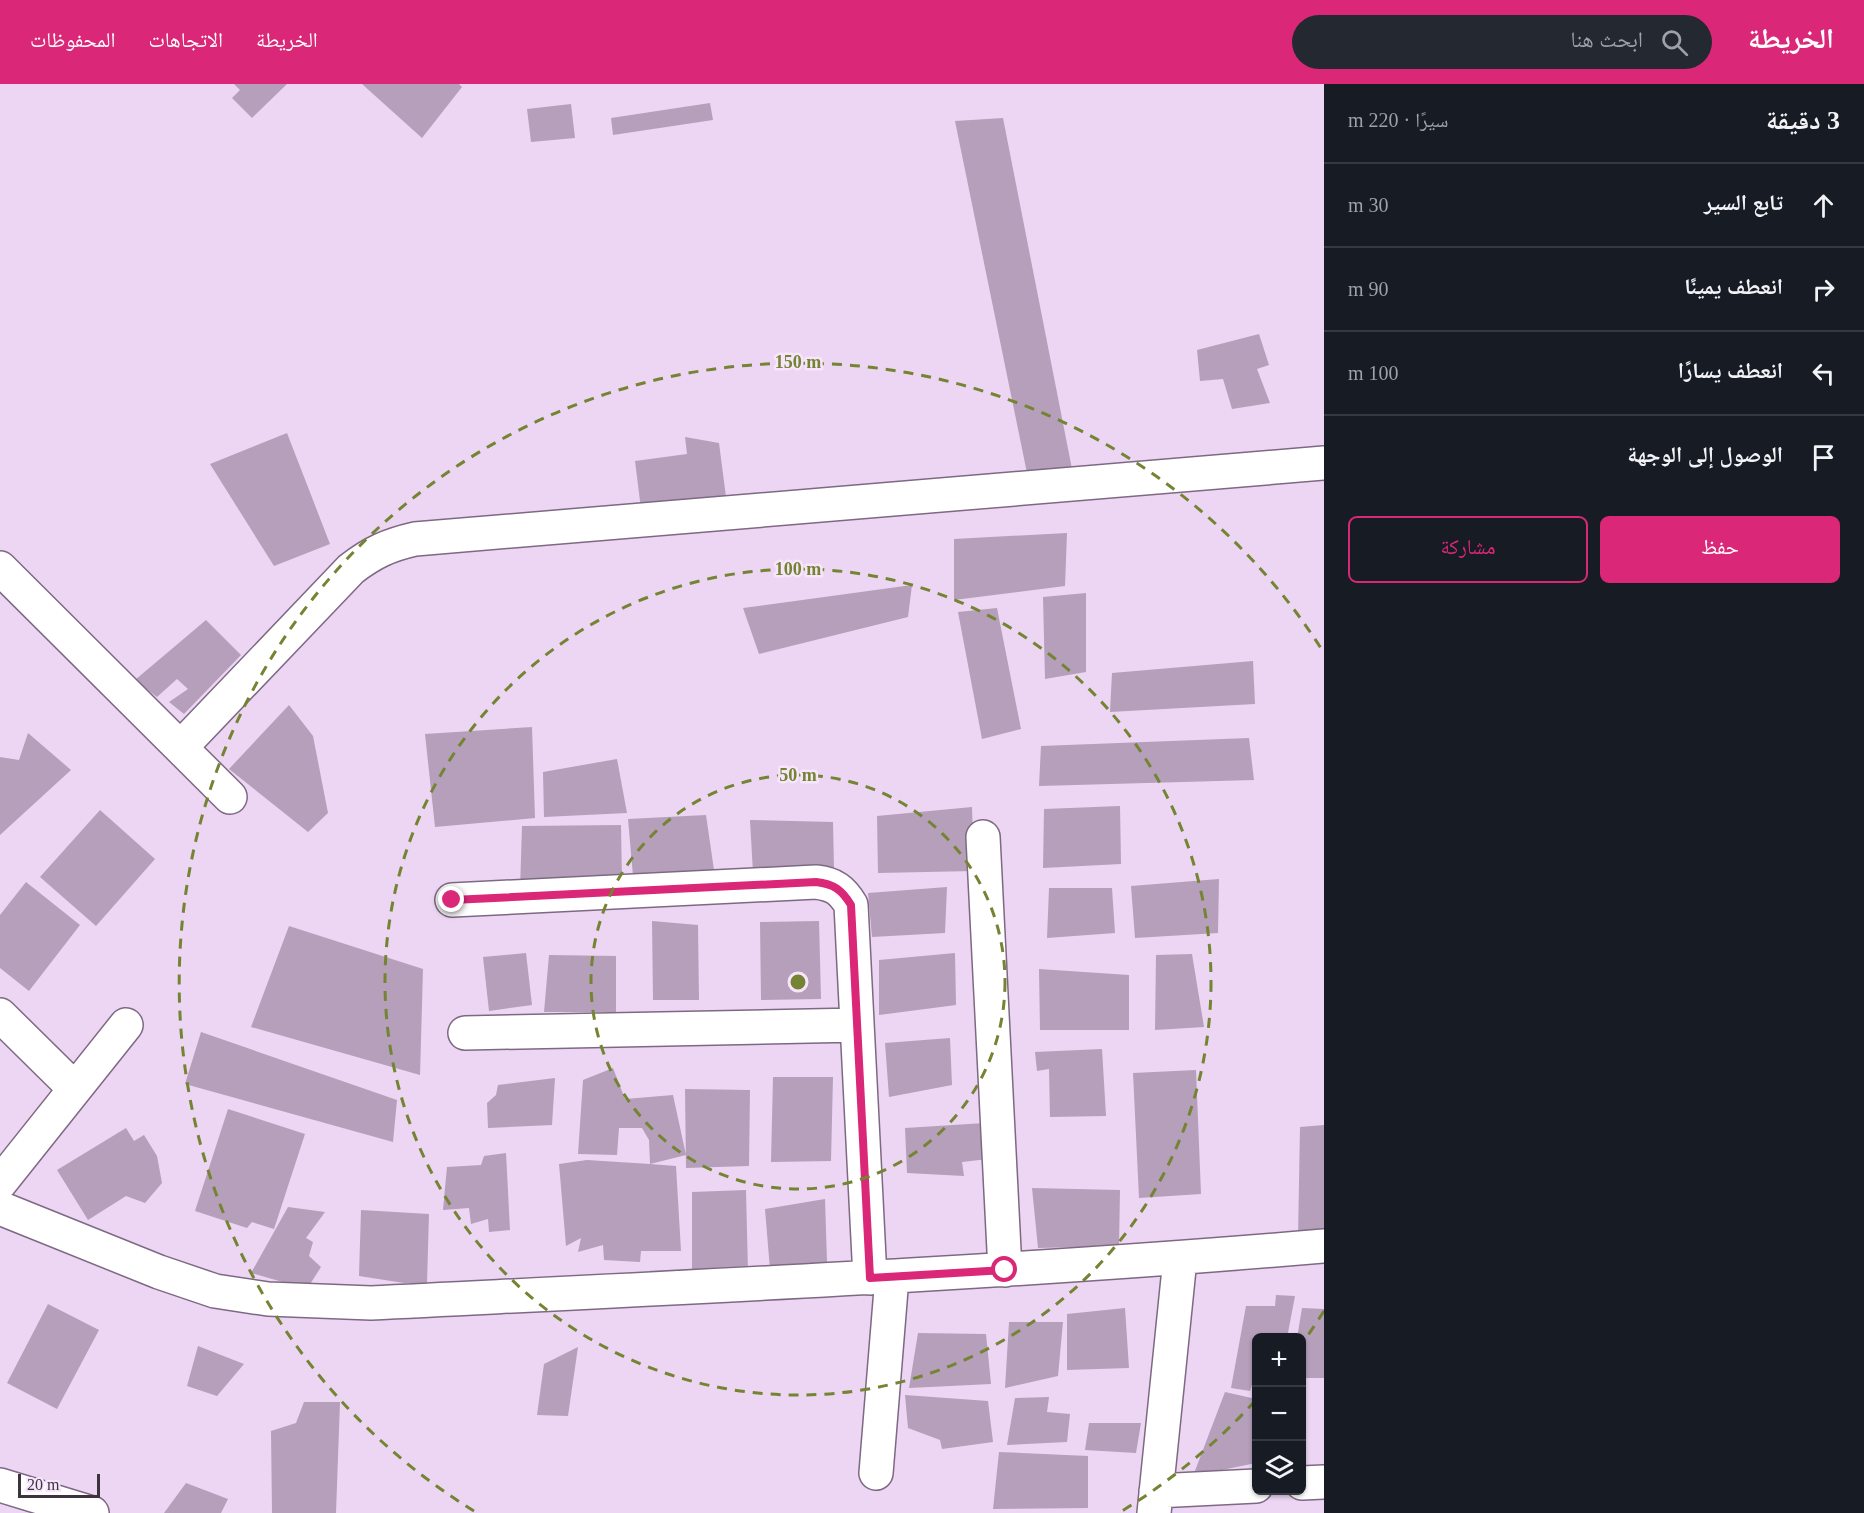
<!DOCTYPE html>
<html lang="ar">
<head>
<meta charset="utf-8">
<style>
	body { margin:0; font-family:"Times New Roman","Noto Naskh Arabic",serif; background:#242831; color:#f1f3f6; direction:rtl }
	.controls { position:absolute; right:18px; bottom:18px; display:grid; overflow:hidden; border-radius:9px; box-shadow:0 2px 4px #0004 }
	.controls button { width:54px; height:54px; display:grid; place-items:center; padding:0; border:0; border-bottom:2px solid #363941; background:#171b24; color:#f1f3f6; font:30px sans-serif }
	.scale { position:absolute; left:18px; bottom:15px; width:82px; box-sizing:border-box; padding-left:6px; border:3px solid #3c333e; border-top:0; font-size:16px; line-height:21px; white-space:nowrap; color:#3c333e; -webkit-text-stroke:4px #f7e5fc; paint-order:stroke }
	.stop { position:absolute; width:18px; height:18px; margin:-14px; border:4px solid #db2777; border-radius:50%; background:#fff }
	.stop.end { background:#db2777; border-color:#fff; box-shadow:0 2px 6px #0008 }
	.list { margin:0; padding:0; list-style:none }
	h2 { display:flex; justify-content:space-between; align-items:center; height:78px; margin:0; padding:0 24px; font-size:26px }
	h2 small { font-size:20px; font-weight:400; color:#9ea1a6 }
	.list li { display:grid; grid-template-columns:39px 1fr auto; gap:18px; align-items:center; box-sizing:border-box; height:84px; padding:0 24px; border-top:2px solid #363941 }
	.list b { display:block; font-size:22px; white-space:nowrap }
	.list em { font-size:20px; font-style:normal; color:#9ea1a6 }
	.actions { display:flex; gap:12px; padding:18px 24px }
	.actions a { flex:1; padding:14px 0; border:2px solid #db2777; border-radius:9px; text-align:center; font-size:21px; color:#db2777 }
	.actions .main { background:#db2777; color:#fff }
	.icon { flex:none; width:33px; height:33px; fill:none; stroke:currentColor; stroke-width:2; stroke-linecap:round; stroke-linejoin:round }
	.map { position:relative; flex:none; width:1324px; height:1429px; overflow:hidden; direction:ltr }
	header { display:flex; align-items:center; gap:36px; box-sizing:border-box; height:84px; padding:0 30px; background:#db2777; color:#fff }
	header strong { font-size:28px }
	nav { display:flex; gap:33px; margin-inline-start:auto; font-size:21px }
	.search { width:420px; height:54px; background:#242831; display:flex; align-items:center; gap:15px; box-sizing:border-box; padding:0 21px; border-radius:33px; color:#9ea1a6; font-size:22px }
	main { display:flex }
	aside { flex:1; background:#171b24 }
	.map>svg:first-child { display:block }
</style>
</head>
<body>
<header>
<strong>الخريطة</strong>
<div class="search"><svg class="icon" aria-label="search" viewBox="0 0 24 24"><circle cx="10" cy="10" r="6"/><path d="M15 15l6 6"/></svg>ابحث هنا</div>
<nav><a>الخريطة</a><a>الاتجاهات</a><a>المحفوظات</a></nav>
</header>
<main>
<aside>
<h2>3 دقيقة<small>سيرًا · 220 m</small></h2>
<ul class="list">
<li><svg class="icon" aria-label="ahead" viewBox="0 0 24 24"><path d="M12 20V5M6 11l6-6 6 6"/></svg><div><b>تابع السير</b></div><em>30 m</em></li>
<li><svg class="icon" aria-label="right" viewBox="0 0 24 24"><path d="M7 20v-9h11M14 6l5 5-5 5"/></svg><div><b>انعطف يمينًا</b></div><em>90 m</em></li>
<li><svg class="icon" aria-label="left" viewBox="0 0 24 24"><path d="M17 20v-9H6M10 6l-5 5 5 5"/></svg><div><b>انعطف يسارًا</b></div><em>100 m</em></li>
<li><svg class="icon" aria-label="arrive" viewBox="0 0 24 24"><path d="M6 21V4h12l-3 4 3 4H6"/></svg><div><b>الوصول إلى الوجهة</b></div></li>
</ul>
<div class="actions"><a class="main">حفظ</a><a>مشاركة</a></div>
</aside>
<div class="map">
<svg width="1324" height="1429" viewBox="0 0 1324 1429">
	<rect width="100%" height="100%" fill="#ecd6f3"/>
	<path fill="#b59fbb" d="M234,0h53l-35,34 -20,-20 8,-8z
		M362,0h97l3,3 -40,51z
		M710,19l3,17 -100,15 -2,-17z
		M571,20l4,34 -44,4 -4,-33z
		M1003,34l70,356 -45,4 -73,-357z
		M1259,250l10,31 -12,4 13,34 -38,6 -9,-30 -23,2 -3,-31z
		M287,349l43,111 -56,22 -64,-102z
		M685,353l34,6 7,54 -85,12 -6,-48 52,-7z
		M1067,449l-2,53 -111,14v-61z
		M912,501l-4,32 -149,37 -16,-46z
		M1086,509v79l-41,7 -2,-82z
		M997,524l24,121 -39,10 -24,-127z
		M206,536l35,35 -57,59 -15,-12 19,-13 -11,-10 -20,18 -22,-17z
		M1253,577l2,43 -145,8 2,-39z
		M289,621l24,31 15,77 -20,19 -79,-63z
		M532,643l3,91 -100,9 -10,-93z
		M28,649l43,37 -71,65v-78l19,3z
		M1249,654l5,42 -215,6 2,-40z
		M617,675l10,54 -83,4 -1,-45z
		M1120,722l1,58 -78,4 1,-59z
		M972,723l2,64 -96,2 -1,-57z
		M100,726l55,49 -59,67 -56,-49z
		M706,731l8,55 -81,6 -5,-57z
		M750,736l83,2 1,47 -81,4z
		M621,741l1,59 -102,6 2,-64z
		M1219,795l-1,54 -83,5 -4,-52z
		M26,798l54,43 -51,66 -29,-23v-53z
		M947,803l-2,46 -73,4 -4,-44z
		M1049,804h63l3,45 -68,5z
		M652,837l46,4 1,75h-46z
		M819,837l2,78 -60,1 -1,-78z
		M289,842l134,43 -3,106 -169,-48z
		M526,869l6,52 -43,6 -6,-54z
		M955,869l1,52 -77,10v-55z
		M1192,870l12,73 -49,3 1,-75z
		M549,871l67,1v56h-72z
		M1039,885l90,6v55h-89z
		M201,948l196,68 -4,42 -208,-58z
		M950,954l2,47 -63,12 -4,-54z
		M1102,965l4,67 -56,1 -1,-48 -12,2 -2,-19z
		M613,984l12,31 48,-4 13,60 -36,9 26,2 5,85h-40l-1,11 -36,-2 -1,-15 -25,7 3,-14 -15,8 -7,-82 28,-4 63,4 -1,-24 -7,-12h-23l-2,27 -39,-1 5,-74z
		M1196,986l5,124 -62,4 -6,-125z
		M773,993h60l-2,84 -60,1z
		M555,994l-3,47 -64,3 -1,-25 9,-8 2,-10z
		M685,1005l65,1 -1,76 -63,2z
		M228,1025l77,25 -31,95 -22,-7 -5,6 -52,-17z
		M985,1039l3,36 -26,3 2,14 -57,-3 -2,-45z
		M1324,1041v111l-26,3 2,-112z
		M126,1044l8,13 10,-6 13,21 5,27 -17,20 -19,-7 -38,24 -31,-50z
		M506,1069l4,77 -21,2 -1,-13 -17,5 -2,-16 -26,2 4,-43 34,-2 3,-9z
		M1032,1104l88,2 -1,56 -81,2z
		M746,1106l2,82 -56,7v-87z
		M825,1115l2,63 -57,8 -5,-61z
		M288,1123l37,5 -19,26 7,4 -4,14 12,11 -14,22 -56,-16z
		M361,1126l68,4 -2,69h-23l-45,-7z
		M1276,1211l19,1 -8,42h-31v41h-2l-4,12 -19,-3 15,-82h29z
		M48,1220l51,26 -42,79 -50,-26z
		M1125,1224l4,60 -62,2v-56z
		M1302,1224l22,1v69h-22v-40h-5z
		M1009,1238h54l-5,54 -53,12z
		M918,1249l68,1 5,50 -82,4z
		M198,1262l46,18 -27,32 -30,-10z
		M578,1263l-10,69 -31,-1 7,-51z
		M1225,1308l31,7v64l-63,13z
		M905,1311l83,6 5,41 -51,7 -2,-9 -32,-12z
		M1049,1313l-2,15 23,2 -3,28 -60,3 8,-47z
		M304,1318h36l-4,111h-64l-1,-82 25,-8z
		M1089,1339h52l-5,30 -51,-3z
		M999,1368l89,4v52l-95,1z
		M186,1399l42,16 -7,14h-57z"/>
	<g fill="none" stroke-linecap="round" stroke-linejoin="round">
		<g stroke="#7e6983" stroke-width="36">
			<path id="minor" d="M0,484l230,229
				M181,663l170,-178c22,-17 38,-24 64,-30l909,-76
				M983,753l22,433
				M452,816l364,-18c18,2 26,8 35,23l19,373
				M0,931l75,74
				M465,949l392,-8
				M0,1099l126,-158
				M0,1124l159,64 56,19 53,8 103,4c318,-16 636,-30 953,-57
				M876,1389l16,-196
				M1302,1399l22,-1
				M0,1401l92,28
				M1156,1407l100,-5
				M1154,1429l26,-254"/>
		</g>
		<use href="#minor" stroke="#fff" stroke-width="33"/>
	</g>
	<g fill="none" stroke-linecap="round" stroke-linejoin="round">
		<path stroke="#db2777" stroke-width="8" d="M452,816l364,-18c18,2 26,8 35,23l19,373 135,-8"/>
	</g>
	<g fill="none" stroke="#748432" stroke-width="3" stroke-dasharray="10 8">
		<circle cx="798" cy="898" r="207"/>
		<circle cx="798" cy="898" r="413"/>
		<path d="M1324 1227A620 620 0 0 1 1303 1258M1255 1317A620 620 0 0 1 1122 1427M474 1427A620 620 0 1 1 1324 569"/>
	</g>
	<circle cx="798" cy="898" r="9" fill="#748432" stroke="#f7e5fc" stroke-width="3"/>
	<g font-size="18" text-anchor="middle" font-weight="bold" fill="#748432" stroke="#f7e5fc" stroke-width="5" stroke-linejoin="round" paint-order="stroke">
		<text x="798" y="284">150 m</text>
		<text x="798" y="491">100 m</text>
		<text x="798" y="697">50 m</text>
	</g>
</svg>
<div class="controls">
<button>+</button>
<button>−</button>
<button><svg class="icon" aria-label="layers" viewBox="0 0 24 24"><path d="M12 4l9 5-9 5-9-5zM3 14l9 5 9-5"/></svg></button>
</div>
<div class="scale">20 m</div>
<div class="stop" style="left:1005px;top:1186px"></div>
<div class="stop end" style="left:452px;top:816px"></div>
</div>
</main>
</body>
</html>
